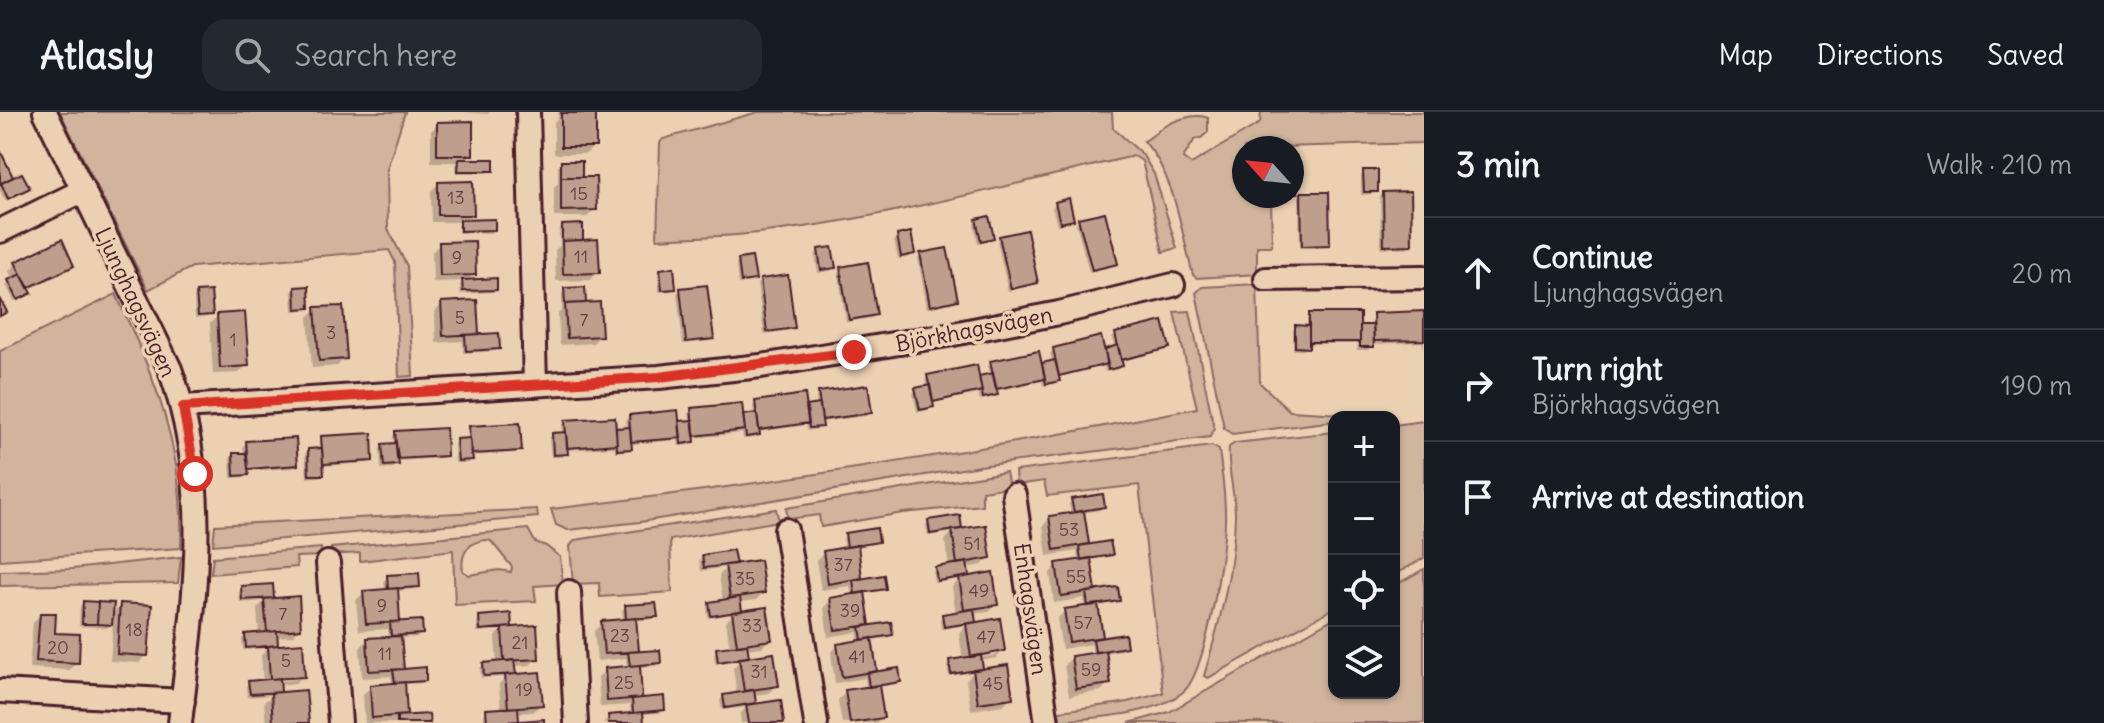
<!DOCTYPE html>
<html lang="en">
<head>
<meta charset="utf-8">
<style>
	body { margin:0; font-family:Delius,sans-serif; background:#242831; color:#f1f3f6 }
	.controls { position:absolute; right:24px; bottom:24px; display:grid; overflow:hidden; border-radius:16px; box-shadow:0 2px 6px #0004 }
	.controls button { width:72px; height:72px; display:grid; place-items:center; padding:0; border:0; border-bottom:2px solid #363941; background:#171b24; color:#f1f3f6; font:40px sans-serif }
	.compass { position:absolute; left:1232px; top:24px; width:72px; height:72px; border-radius:50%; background:#171b24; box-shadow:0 2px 6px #0004; rotate:297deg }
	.stop { position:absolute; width:24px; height:24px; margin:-18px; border:6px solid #d93025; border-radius:50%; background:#fff }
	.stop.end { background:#d93025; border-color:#fff; box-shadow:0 2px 8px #0008 }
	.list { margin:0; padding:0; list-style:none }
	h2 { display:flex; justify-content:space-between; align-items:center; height:104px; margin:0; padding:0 32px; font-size:34px }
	h2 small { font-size:26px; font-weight:400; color:#9ea1a6 }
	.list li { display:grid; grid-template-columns:52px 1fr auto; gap:24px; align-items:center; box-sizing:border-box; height:112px; padding:0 32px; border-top:2px solid #363941 }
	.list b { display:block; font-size:30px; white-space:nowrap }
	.list p { margin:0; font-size:26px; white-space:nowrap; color:#9ea1a6 }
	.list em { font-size:26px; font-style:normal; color:#9ea1a6 }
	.icon { flex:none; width:44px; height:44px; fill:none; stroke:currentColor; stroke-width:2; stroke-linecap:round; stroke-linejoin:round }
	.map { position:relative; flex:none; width:1424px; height:611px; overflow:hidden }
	header { display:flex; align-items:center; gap:48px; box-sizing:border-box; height:112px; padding:0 40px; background:#171b24; border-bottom:2px solid #363941 }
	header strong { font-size:38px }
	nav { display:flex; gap:44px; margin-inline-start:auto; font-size:28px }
	.search { width:560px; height:72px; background:#242831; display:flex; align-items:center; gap:20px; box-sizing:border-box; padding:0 28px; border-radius:24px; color:#9ea1a6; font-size:30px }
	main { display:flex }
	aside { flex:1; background:#171b24 }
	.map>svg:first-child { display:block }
</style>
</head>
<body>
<header>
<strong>Atlasly</strong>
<div class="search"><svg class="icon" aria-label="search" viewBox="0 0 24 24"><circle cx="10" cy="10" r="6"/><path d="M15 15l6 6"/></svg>Search here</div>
<nav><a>Map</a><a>Directions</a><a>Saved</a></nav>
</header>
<main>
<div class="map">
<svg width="1424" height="611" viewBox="0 0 1424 611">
	<rect width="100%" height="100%" fill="#ebd0b2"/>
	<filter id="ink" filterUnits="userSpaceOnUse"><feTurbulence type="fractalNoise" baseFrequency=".0125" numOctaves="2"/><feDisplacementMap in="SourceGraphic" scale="16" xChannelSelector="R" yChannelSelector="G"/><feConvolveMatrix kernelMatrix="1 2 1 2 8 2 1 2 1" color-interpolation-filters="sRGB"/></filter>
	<g filter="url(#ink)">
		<path fill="#d0b49c" stroke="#8d6a64" stroke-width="2" fill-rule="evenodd" d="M60,0h345l-18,57 1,60 19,37 6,110 -14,1 -4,-115 -6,-12 -197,17 -44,23z
			M758,0h354l1,16 29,26 12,20 23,74 -14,4 -21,-91 -8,-5c-131,30 -263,67 -397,79 -27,2 -54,2 -80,4l3,-96 3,-4z
			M1261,0h163v31l-180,5v48h27l1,50h-15v28l-60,4 -4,-3c-12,-44 -18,-100 -49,-134 7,-3 10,-7 16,-12 12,-8 35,-17 48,-11v14l-7,6 -6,1 -12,19 8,6 69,-41z
			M1257,172l3,99 30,28 88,5 -44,1v4l-102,13 -8,-6 -28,-135 6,-6z
			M116,182c40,88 69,154 65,254l-181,12v-209z
			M1190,199l24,117 -4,9 -230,29 -340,56 -72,8 -12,-5 -5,-16c217,-25 432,-58 646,-101l-23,-96z
			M1424,309v137l-30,17v-150z
			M1334,320v176l-126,70 -4,-2c15,-52 30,-106 31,-161 0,-22 -8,-46 -6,-68l6,-4z
			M1212,334l7,4c3,24 7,48 6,72 -1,32 -19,152 -42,170 -30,24 -87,25 -123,29l-1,-10 64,-8 40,-10 -24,-208 -92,11 -3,-15 -28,4 -1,-14z
			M1006,360l3,15 -27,4v14l-79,8 -82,14 -2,-12 -31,4 -2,-11z
			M537,397l1,8 -325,28 2,-20z
			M776,397l3,12 -109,19 2,52 -72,5 -1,-14 -26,1 -3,-38 5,-6z
			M528,417l7,13 11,4 14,11 3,27 -29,2 2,15 -81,4 -2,-55 -93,11v-8l-29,2v-7zM486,428l5,1 21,26 -1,5 -12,-2 -30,5 -6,-4c-3,-18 6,-30 23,-31z
			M321,436l1,8 -26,1 1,10 -86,7 2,-17z
			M181,445l-3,26 -178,3v-15l72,-2z
			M1424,457v154h-295l40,-11 165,-94v75h60v-107z"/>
		<path fill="#0003" fill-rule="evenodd" d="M461,0h29l-2,2z
			M558,0h22l-3,3 17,31 -8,8h-32v-31l4,-5z
			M438,12l33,30 -7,7 28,9 -4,3h-32v-8l3,-3h-28v-31z
			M0,42l5,29 22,5 -22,12 -5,-9z
			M561,51l19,13 15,33 -8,8h-33v-30l4,-4v-17z
			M1364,60l12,19 -3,3 -12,1v-19z
			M438,72l34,30 -8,8 29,7 -3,4h-32v-8l3,-3h-29l-1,-31z
			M1384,81l26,51 -4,4h-25l-1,-51z
			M1302,82l26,51 -3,3h-25l-1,-51z
			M1056,92l16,15 -3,3 -12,3 -5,-18z
			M1080,108l36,43 -3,3 -24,6 -13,-49z
			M977,109l15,16 -3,3 -11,3 -4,-19z
			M562,115l36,45 -8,8 -34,1 -1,-31 5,-4 -1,-16z
			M898,124l15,17 -3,4 -12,2 -4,-19z
			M1000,126l36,44 -3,3 -25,6 -11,-50z
			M440,132l34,30 -8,8 29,7 -3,3 -32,2v-9l4,-4 -31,1 -1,-30z
			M818,139l15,17 -3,3 -12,2 -3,-18z
			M921,143l35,45 -4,3 -25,5 -9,-50z
			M739,149l15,18 -4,3 -12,2 -2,-20z
			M17,151l55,2 -8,8 -36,17 -2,5 -12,6 -8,-16 7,-5 -4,-9z
			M841,157l34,46 -4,3 -25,4 -8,-50z
			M661,158l13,18 -3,3 -12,1 -1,-18z
			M761,169l32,46 -3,3 -26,4 -7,-50z
			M296,176l12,19 -3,3 -12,1 -1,-19z
			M565,178l35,45 -7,8 -33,2 -2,-31 4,-4v-16z
			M681,178l30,48 -3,3 -25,3 -6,-51z
			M197,182l14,20 -4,3 -12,1 -1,-21z
			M475,190l2,34 21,12 -3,3 -32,2v-12l-27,2 -1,-31 7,-8z
			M316,197l29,49 -8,8 -25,2 -4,-51z
			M1310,203l48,12h13v-10l1,18 52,-9v23l-2,-7 -50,2 -4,6h-11l1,-6h-51l-3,6h-11v-19l3,-4 11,1v-10z
			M218,204l28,49 -7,8 -26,1 -3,-51z
			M1116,223l52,12 -3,3 -45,12 -2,7 -13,3 -1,-6 -47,11 -2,7 -12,2 -1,-5 -47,10 -3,7 -12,2 -2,-6 -47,9 -3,7 -11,2 -4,-19 14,-5 -2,-8 3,-4 50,2 12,-2 -2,-10 3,-3 49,2 12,-3 -2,-9 4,-3 49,1 12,-3 -3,-10z
			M819,282l51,18 -3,4 -47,6 -3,7 -10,2 -1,-6 -49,7 -3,6 -11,1 -1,-6 -49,5 -3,7 -11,1 -1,-6 -48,4 -4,7 -11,1v-5l-49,3 -3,7h-12l-2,-19 4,-3 10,-1 -1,-9 4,-3 48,8 13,-1 -1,-9 3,-3 49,7 12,-2 -1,-9 3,-3 50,7 12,-1 -1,-10 3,-3 49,5 12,-1 -1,-10z
			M470,316l50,22 -4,3 -45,3 -3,7h-13l-1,-19 3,-3 11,-1 -1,-9z
			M396,321l49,22 -3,3 -45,3 -3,7 -13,1 -1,-20 3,-3 11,-1 -1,-9z
			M322,326l49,22 -3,3 -46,3v8l-3,3 -12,1 -2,-24 4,-3 10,-1v-9z
			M247,331l49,21 -3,4 -46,3 -3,6 -13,1 -1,-19 3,-4h11l-1,-9z
			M1072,388l31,7 -3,3 -18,3 5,33 24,8 -4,3 -17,3 5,33 22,7 -3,3 -18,3 5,30 -4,4 28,7 -3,3 -18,3 5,30 -8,8 -32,5 -5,-31 8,-7 21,-3 -2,-11 -29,5 -5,-30 8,-8 20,-3 -1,-10 -30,5 -4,-30 7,-8 21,-3 -1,-11 -30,5 -4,-30 7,-8 21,-3 -2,-11z
			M929,410l31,6 29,30 -7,7 -16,3 1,10 29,26 -7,8 -16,2 1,10 29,27 -7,7 -16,3 1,7 29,30 -7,7 -32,5 -5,-30 8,-8 -25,4 -2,-11 3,-3 13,-2 -4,-27 8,-8 -26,4 -1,-10 3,-3 13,-2 -4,-27 8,-8 -26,4 -1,-11 3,-3 13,-2 -4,-27 8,-8 -25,4 -2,-11zM997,539v4l-18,3v-5z
			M846,423l31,6 -4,3 -17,3 4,31 -3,3 27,7 -3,3 -18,3 5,33 23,7 -3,4 -18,2 6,34 22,7 -3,3 -18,3 5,30 -6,6h-34l-4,-23 8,-8 20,-3 -1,-11 -30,5 -4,-30 7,-8 21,-3 -2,-10 -29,5 -4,-30 7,-7 21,-4 -2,-10 -29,4 -5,-30 8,-7 21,-4 -2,-11z
			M703,445l30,6 30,30 -7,7 -17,2 2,11 29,26 -8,8 -16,2 1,7 30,29 -8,8 -16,2 1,8 -3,3 31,17h-41l-1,-9 7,-7 -25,3 -2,-10 4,-4 13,-1 -4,-27 7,-8 -25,4 -1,-10 3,-4 13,-2 -4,-26 7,-8 -25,4 -1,-11 3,-3 13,-2 -4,-27 8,-8 -26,4 -2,-11z
			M388,465l30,9 -4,3 -18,2 3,33 22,9 -3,4 -18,1 2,30 -4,3 26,9 -3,3 -18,1 2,31 -3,3 26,5h-63l-2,-29 8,-7 21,-2 -1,-9 -29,2 -2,-30 7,-8 22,-1 -1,-10 -29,2 -3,-31 8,-7 21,-2 -1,-11z
			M271,474l1,14 27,29 -7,7 -17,1 3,44 22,-2 -5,4 -16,2v6l-3,3 30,29h-40l-2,-21 8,-7 -25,2 -1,-11 3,-3 14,-1 -2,-27 7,-7 -25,2 -1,-11 4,-3 13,-1 -2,-27 8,-7 -25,2 -1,-11 3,-4z
			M84,491l27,12 10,-10 25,51 -7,7 -29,-2 3,-39 -6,6 -28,-2 1,-20z
			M626,495l30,9 -4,3 -18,2 2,30 -3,3 26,8 -3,4 -18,1 3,33 22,9 -3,4 -18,1v9h-39l6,-6 22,-2 -1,-10 -30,2 -2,-30 8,-7 21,-2 -1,-10 -29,3 -3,-30 8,-8 21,-2 -1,-11z
			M40,503l13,20 24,27 -8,8 -40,-2 4,-45z
			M509,503l1,14 27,29 -7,7 -17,1v7l-3,3 31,28 -8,8 -17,1 1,7 -3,3h-30v-8l3,-4 14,-1 -2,-26 7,-7 -25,1 -1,-10 4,-3 13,-1 -2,-27 7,-7 -25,2v-11l3,-3z"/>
		<path fill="#be9f8d" stroke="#4a1f2b" stroke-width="2" d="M561,1h35v34h-35z
			M473,9v34h-36v-33z
			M0,38l13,27 -13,7z
			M459,47h35v12h-36z
			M561,49h21v16h-21z
			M1363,58h15v22h-14z
			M1292,59h4l1,22h-5z
			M22,61l8,15 -22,11 -7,-16z
			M561,65h35l1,33 -36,1z
			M473,69l1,34h-36v-33z
			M1411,79l1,54 -28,1 -1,-54z
			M1301,80h28l1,53 -28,1z
			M1069,86l5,22 -14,3 -5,-21z
			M1105,100l13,52 -26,6 -14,-52z
			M989,104l5,22 -13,3 -5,-22z
			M495,107v11l-35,1v-11z
			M583,112v16l-21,1v-16z
			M1027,118l11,53 -27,6 -12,-53z
			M911,120l4,22 -14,3 -4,-22z
			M62,127l12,27 -46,22 -13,-26z
			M598,127l2,34 -37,1 -1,-33z
			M475,129l1,34 -36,1 -1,-34z
			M832,135l4,21 -15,2 -3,-21z
			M947,136l11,52 -28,6 -10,-53z
			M752,145l4,23 -15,2 -3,-23z
			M868,150l9,53 -28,5 -9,-53z
			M674,155l2,22 -14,1 -2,-21z
			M21,162l11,19 -14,7 -10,-20z
			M788,163l7,53 -28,4 -7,-53z
			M497,166v12l-34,1 -1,-11z
			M707,173l7,54 -28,3 -6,-54z
			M309,174l1,22 -14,1 -1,-22z
			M585,175l1,16 -21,1 -1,-16z
			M211,179l2,24 -15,1 -2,-24z
			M0,186l7,14 -7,4z
			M477,188l2,34 -36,2 -2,-34z
			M600,190l2,34 -35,2 -2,-34z
			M343,194l4,53 -28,2 -4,-54z
			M1424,199v29l-50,1 -1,-28z
			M245,200l4,54 -29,2 -3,-54z
			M1309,201h51v29h-51z
			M1163,209l7,27 -49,12 -6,-27z
			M1295,213l14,1v22l-14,-1z
			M1360,213h13l1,22h-14z
			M499,221l1,16 -34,2 -1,-16z
			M1101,224l7,28 -49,12 -6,-28z
			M1118,233l5,21 -15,4 -3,-21z
			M1039,239l6,28 -49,10 -6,-28z
			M1055,248l5,21 -14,3 -4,-21z
			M977,253l5,26 -49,11 -6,-27z
			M993,261l5,22 -15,3 -4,-22z
			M868,273l4,28 -50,7 -4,-28z
			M930,273l4,22 -14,3 -5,-22z
			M805,282l4,29 -50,7 -4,-29z
			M742,291l3,27 -51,6 -3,-28z
			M820,292l3,23 -14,1 -3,-22z
			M678,298l3,28 -50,4 -2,-27z
			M757,301l3,22 -14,2 -3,-22z
			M615,305l2,27 -50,4 -2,-28z
			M693,308l2,22 -14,2 -2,-23z
			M520,311l2,28 -51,3 -2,-28z
			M630,315l2,22 -15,1 -1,-22z
			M446,316l1,28 -50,3 -2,-28z
			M566,320l2,22 -15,1 -1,-22z
			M372,321l1,28 -50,3 -2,-28z
			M296,326l2,27 -50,4 -2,-28z
			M470,326l3,22 -15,1 -2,-22z
			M396,331l3,22 -15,1 -2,-22z
			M322,336l2,27h-15l-1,-26z
			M233,341h13l3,22 -15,1z
			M1103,382l2,13 -31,5 -3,-13z
			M1084,399l5,33 -35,6 -5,-34z
			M960,403l2,14 -32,5 -2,-14z
			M986,413l5,33 -34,6 -5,-34z
			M877,416l2,14 -32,5 -2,-14z
			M1110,429l3,14 -32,5 -2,-14z
			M858,433l4,33 -34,6 -5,-33z
			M733,438l3,14 -32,4 -2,-13z
			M1091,446l5,33 -35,5 -5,-33z
			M760,448l5,33 -35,5 -5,-33z
			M967,450l2,14 -32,5 -2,-14z
			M993,460l5,33 -34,5 -5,-32z
			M419,461l1,14 -32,2 -1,-14z
			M884,463l2,14 -31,5 -2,-14z
			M273,472l1,14 -32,2 -1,-14z
			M1118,475l2,14 -32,5 -2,-14z
			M398,476l2,34 -34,2 -3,-33z
			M865,480l5,33 -35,5 -5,-32z
			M299,484l2,33 -34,3 -3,-33z
			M740,485l2,14 -31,5 -2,-14z
			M83,489l15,1 -1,22h-15z
			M98,490l16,1 -2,22 -15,-1z
			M120,491l32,2 -4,51 -31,-2z
			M656,491l2,14 -32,2 -1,-14z
			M1098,492l5,33 -34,5 -5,-33z
			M767,495l5,33 -35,5 -5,-33z
			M974,497l2,13 -32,5 -2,-13z
			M40,501h16l-1,20 25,1 -1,29 -43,-2z
			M511,501l1,14 -32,3 -1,-14z
			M636,506l3,33 -35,3 -3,-33z
			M1000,506l5,33 -34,6 -5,-33z
			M422,508l1,14 -32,2 -1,-14z
			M891,510l2,13 -31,5 -2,-13z
			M537,513l2,34 -35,2 -2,-33z
			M277,519l1,14 -32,3 -1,-14z
			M1125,522l2,13 -32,5 -2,-13z
			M401,524l3,33 -35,2 -2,-33z
			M872,526l5,33 -35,6 -5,-33z
			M303,531l2,34 -35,2 -2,-33z
			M747,532l2,13 -31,5 -2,-14z
			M660,538l1,13 -31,3 -2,-14z
			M1106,539l5,33 -35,5 -5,-33z
			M774,541l5,33 -35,5 -5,-33z
			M981,543l2,14 -32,5 -2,-14z
			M514,548l2,14 -32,2 -1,-13z
			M640,553l2,33 -35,3 -2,-33z
			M1008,553l5,33 -35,5 -5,-33z
			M426,555v14l-31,2 -2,-13z
			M899,556l2,14 -32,5 -2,-14z
			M540,560l3,33 -35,3 -3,-33z
			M280,566l1,14 -31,2 -2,-13z
			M405,570l2,33 -35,3 -2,-33z
			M879,573l5,33 -34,5 -5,-33z
			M306,578l3,33h-36l-2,-30z
			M754,578l2,13 -31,5 -2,-13z
			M664,584l1,14 -32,3 -1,-14z
			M781,588l3,23h-35l-3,-18z
			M518,595l1,14 -32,2 -1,-14z
			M643,600l1,11h-35l-1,-8z
			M429,602l1,9h-33v-7z
			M544,607v4h-35v-1z"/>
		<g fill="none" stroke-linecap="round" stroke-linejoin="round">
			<g stroke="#4a1f2b" stroke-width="28">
				<path id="minor" d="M45,0l125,257c43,121 24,230 10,354
					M528,0l7,273
					M0,119l84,-41
					M1266,167l158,-2
					M183,295l476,-30 102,-11 192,-32 106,-21 114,-28
					M1014,383l33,228
					M786,418l30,193
					M328,451l12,160
					M569,480l7,131
					M0,579l183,10"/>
			</g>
			<use href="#minor" stroke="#ebd0b2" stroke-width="22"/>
		</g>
	</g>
	<g fill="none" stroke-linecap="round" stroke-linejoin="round" filter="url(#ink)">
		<path stroke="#d93025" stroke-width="10" d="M195,362l-12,-67 476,-30 195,-25"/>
	</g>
	<g text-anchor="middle" stroke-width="7" stroke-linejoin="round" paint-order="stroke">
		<g font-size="18" fill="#673f44">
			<text x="579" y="88">15</text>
			<text x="456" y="92">13</text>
			<text x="581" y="151">11</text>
			<text x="457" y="152">9</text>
			<text x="460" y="212">5</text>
			<text x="584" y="214">7</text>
			<text x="331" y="227">3</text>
			<text x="233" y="234">1</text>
			<text x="1069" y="424">53</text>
			<text x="972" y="438">51</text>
			<text x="843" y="459">37</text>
			<text x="1076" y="471">55</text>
			<text x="745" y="473">35</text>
			<text x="979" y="485">49</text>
			<text x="382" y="500">9</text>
			<text x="850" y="505">39</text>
			<text x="283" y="508">7</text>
			<text x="1083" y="517">57</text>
			<text x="752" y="520">33</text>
			<text x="134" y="524">18</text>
			<text x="620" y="530">23</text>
			<text x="986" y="531">47</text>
			<text x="520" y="537">21</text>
			<text x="58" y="542">20</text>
			<text x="385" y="548">11</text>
			<text x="857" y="551">41</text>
			<text x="286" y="555">5</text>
			<text x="1091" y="564">59</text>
			<text x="759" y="566">31</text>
			<text x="624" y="577">25</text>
			<text x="993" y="578">45</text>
			<text x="524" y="584">19</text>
		</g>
		<g font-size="22" fill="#4a1f2b" stroke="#ebd0b2">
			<text transform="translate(136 190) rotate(65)" y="8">Ljunghagsvägen</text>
			<text transform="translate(974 217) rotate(-11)" y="8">Björkhagsvägen</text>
			<text transform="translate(1031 497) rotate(82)" y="8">Enhagsvägen</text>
		</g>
	</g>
</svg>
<div class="controls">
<button>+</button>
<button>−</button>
<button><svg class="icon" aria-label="locate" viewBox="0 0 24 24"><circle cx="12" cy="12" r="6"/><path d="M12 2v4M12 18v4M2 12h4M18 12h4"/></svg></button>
<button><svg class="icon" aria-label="layers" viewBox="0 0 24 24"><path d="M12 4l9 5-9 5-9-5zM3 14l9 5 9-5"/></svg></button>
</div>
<svg class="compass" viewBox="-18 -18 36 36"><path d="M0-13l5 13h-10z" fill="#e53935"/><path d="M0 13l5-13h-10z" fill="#9ea1a6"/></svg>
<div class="stop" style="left:195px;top:362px"></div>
<div class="stop end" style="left:854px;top:240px"></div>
</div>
<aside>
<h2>3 min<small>Walk · 210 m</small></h2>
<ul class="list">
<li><svg class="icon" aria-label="ahead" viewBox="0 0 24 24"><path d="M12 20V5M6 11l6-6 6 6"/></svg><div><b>Continue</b><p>Ljunghagsvägen</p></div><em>20 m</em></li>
<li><svg class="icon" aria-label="right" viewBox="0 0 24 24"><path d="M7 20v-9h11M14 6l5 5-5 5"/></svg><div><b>Turn right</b><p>Björkhagsvägen</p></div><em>190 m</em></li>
<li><svg class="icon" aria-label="arrive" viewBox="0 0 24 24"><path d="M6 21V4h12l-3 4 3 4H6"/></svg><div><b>Arrive at destination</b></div></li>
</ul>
</aside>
</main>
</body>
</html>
